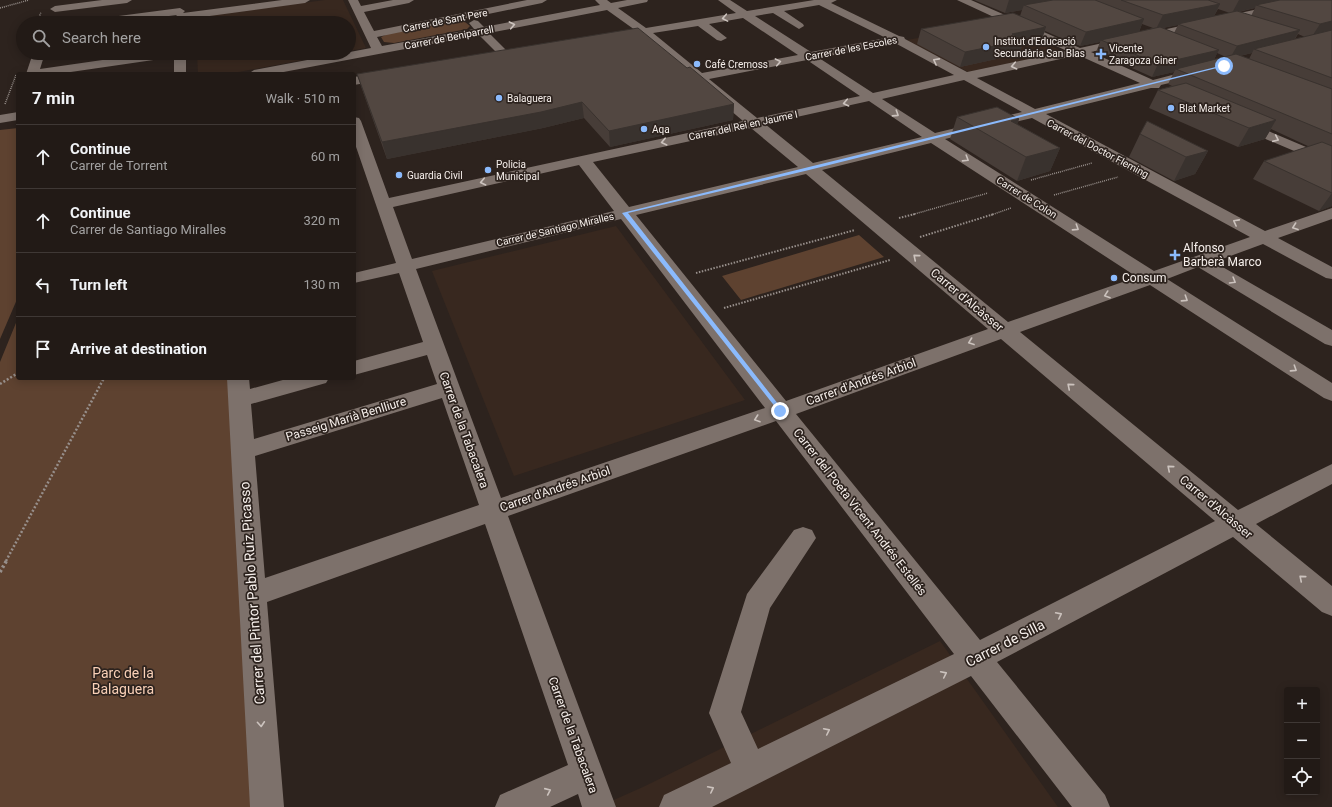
<!DOCTYPE html>
<html lang="en">
<head>
<meta charset="utf-8">
<style>
	body { margin:0; font-family:Roboto,sans-serif; background:#2e2723; color:#f1f3f6 }
	.controls { position:absolute; right:12px; bottom:12px; display:grid; overflow:hidden; border-radius:4px; box-shadow:0 2px 10px #0003 }
	.controls button { width:36px; height:36px; display:grid; place-items:center; padding:0; border:0; border-bottom:1px solid #3f3835; background:#221a16; color:#f1f3f6; font:20px sans-serif }
	.stop { position:absolute; width:12px; height:12px; margin:-9px; border:3px solid #8bbafc; border-radius:50%; background:#fff }
	.stop.end { background:#8bbafc; border-color:#fff; box-shadow:0 1px 4px #0008 }
	.list { margin:0; padding:0; list-style:none }
	h2 { display:flex; justify-content:space-between; align-items:center; height:52px; margin:0; padding:0 16px; font-size:17px }
	h2 small { font-size:13px; font-weight:400; color:#a2a1a1 }
	.list li { display:grid; grid-template-columns:26px 1fr auto; gap:12px; align-items:center; box-sizing:border-box; height:64px; padding:0 16px; border-top:1px solid #3f3835 }
	.list b { display:block; font-size:15px; white-space:nowrap }
	.list p { margin:0; font-size:13px; white-space:nowrap; color:#a2a1a1 }
	.list em { font-size:13px; font-style:normal; color:#a2a1a1 }
	.icon { flex:none; width:22px; height:22px; fill:none; stroke:currentColor; stroke-width:2; stroke-linecap:round; stroke-linejoin:round }
	.map { position:relative; flex:none; width:1332px; height:807px; overflow:hidden }
	.search { position:absolute; background:#221a16; box-shadow:0 2px 10px #0003; left:16px; top:16px; width:340px; height:44px; display:flex; align-items:center; gap:10px; box-sizing:border-box; padding:0 14px; border-radius:22px; color:#a2a1a1; font-size:15px }
	.panel { position:absolute; background:#221a16; box-shadow:0 2px 10px #0003; left:16px; top:72px; width:340px; height:308px; border-radius:4px }
	.map>svg:first-child { display:block }
</style>
</head>
<body>
<div class="map">
<svg width="1332" height="807" viewBox="0 0 1332 807">
	<rect width="100%" height="100%" fill="#2d231e"/>
	<path fill="#38281f" d="M325,0h18l23,48 -17,3v-28h-153v-2l16,-6z
		M1001,23l63,29 -96,20 -61,-32z
		M197,53h143l-112,21h-30z
		M616,226l129,174 -231,76 -82,-205z
		M940,641l118,166h-460l45,-20z"/>
	<path fill="#5e4230" d="M458,21l7,1 5,4 -3,3 -73,14 -10,-1 -3,-5 7,-3z
		M18,128v169l-18,42v-209z
		M859,235l25,22 -143,43 -19,-24z
		M18,318v60h211l25,429h-254v-445z"/>
	<g fill="none" stroke-linecap="round" stroke-linejoin="round">
		<path stroke="#978f8b" stroke-width="1.5" stroke-dasharray="1 1" stroke-linecap="butt" d="M0,8l29,-8
			M37,23l4,-11
			M5,104l11,-29
			M1031,180l61,-17
			M1054,195l64,-18
			M911,215l77,-22
			M991,215l20,-7"/>
		<path stroke="#978f8b" stroke-width="2" stroke-dasharray="1.5 1.5" stroke-linecap="butt" d="M899,218l16,-4
			M920,237l74,-23
			M696,273l159,-43
			M724,308l166,-48"/>
		<path stroke="#978f8b" stroke-width="2.5" stroke-dasharray="2 2" stroke-linecap="butt" d="M0,384l18,-11
			M6,561l98,-183"/>
		<path stroke="#978f8b" stroke-width="3.5" stroke-dasharray="2.5 2.5" stroke-linecap="butt" d="M0,572l7,-12"/>
		<path fill="#7d716b" fill-rule="evenodd" d="M102,0h30l-5,3 -72,9 -5,-3 5,-3z
			M282,0h28l-5,3 -125,17 -5,-3 2,-2 -64,8h-30l5,-3 92,-12 5,3 -2,2z
			M348,0h10l3,6 32,-6h21l-5,3 -45,9 10,19 153,-31h20l-5,3 -165,34 5,9 92,-17 -5,-6 5,-3 4,1 6,6 116,-22 -5,-5h12l4,3 16,-3h21l-1,2 -29,6 28,20 90,-15 -18,-13h12l17,11 67,-11h23l-6,3 68,33 5,1 1,2 62,33 100,-21 -110,-51h14l109,48 220,-48h19l-5,3 -223,49 62,28 46,-12 6,4 -2,3 -42,10 -2,3h-8l-105,26 219,117 67,-23v11l-54,19 54,29v12l-6,-1 -63,-34 -49,18 118,68v16l-7,-2 -127,-77 -31,12 165,104v18l-8,-3 -174,-113 -130,47 218,178 94,-46v20l-76,40 76,62v30l-10,-4 -89,-75 -236,125 108,133 5,12h-38l-101,-131 -259,131h-53l5,-12 67,-32 -22,-50 38,-119 47,-64 9,-3 9,3 4,8 -46,70 -29,104 17,37 196,-95 -178,-233 -268,95 108,291h-34l-4,-13 -28,13h-55l5,-12 68,-30 -83,-241 -218,78 17,205h-34l-23,-429h22l1,11 40,-11h39l-3,5 -75,21 3,35 183,-55 -10,-29 -73,20v-14l69,-19 -24,-69 -45,10v-10l42,-10 -42,-122v-24l5,1 2,3 28,77 354,-77 -101,-86h-10l-2,-2 5,-3 -28,-20 -118,23 22,22 -6,4 -4,-2 -22,-22 -206,39h-25l6,-4 117,-22zM819,5l67,33 -75,14 -56,-36 18,-3 26,16 5,-3 -1,-2 -19,-13zM743,18l55,37 -96,18 -49,-40 45,-7 19,14 4,1 6,-3 -18,-14zM895,43l59,32 -81,18 -54,-35zM1078,55l62,28 -105,26 -58,-31zM807,60l53,36 -103,22 -48,-39zM964,80l58,32 -87,21 -53,-34zM869,101l53,36 -109,26 -48,-39zM1032,118l218,119 -96,34 -209,-132zM751,128l47,39 -169,40 -36,-45zM931,143l206,134 -129,45 -186,-152zM579,165l35,46 -202,48 -19,-52zM806,174l182,155 -202,72 -150,-186zM621,219l144,189 -264,90 -85,-229zM1001,339l214,182 -235,119 -184,-226zM442,398l37,107 -214,73 -10,-122z
			M33,53h12l-5,16 111,-16h35v21h-12v-17l-117,17h-31z
			M389,71l6,4 -2,3 -39,7v-8z
			M18,112v8l-18,3v-8z
			M1240,119l92,39v9l-97,-41 -2,-3 2,-3z"/>
	</g>
	<path fill="#473d38" fill-rule="evenodd" d="M974,0h358v206l-13,5 -66,-32 11,-18 46,-14 -39,-18 -6,10 -27,8 -89,-39 9,-18 14,-4 -4,-2 6,-12 -22,5 -56,-25 4,-10 -20,4 -35,-15 -4,10 -19,5 -3,8 -59,13 -43,-23 4,-15 99,-13 2,-6 -17,3zM1255,8l-4,8 -12,-4zM1218,9l12,4 -16,3zM1142,24l11,4 -14,4zM1178,25l-4,8 -11,-5zM1298,34l7,3 -10,2zM1217,53l9,4 -12,3zM1252,53l-3,6 -9,-3z
		M687,68l47,36 -1,16 -123,27 -26,-29 -41,10 -156,31 -25,-70 -5,-15z
		M957,117l62,2 -2,5 43,24 -10,23 -33,10 -67,-42z
		M1140,134l68,17 -13,23 -21,7 -45,-24z"/>
	<path fill="#39322e" d="M1009,0h58l-43,5 -2,5 -17,3z
		M1239,0h54l-37,5 -1,3 -23,5z
		M1220,4l-7,14 -35,6v1l-22,4 7,-14z
		M1144,19l-6,15 -37,6 -1,2 -20,4 6,-14z
		M1332,21v13l-21,4 9,-14z
		M1046,27l-5,14 -19,5 -3,8 -59,13 5,-15 47,-18z
		M1300,30l-8,13 -38,6 -2,4 -22,5 7,-12z
		M1219,50l-7,13 -36,6 -2,3 -22,5 6,-13z
		M582,102l2,16 -41,10 -156,31 -5,-17z
		M734,104l-1,16 -123,27 -1,-16z
		M1019,119l-8,23v-21z
		M1276,120l-11,19 -27,8 11,-19z
		M1060,148l-10,23 -33,10 9,-24z
		M1208,151l-13,23 -21,7 12,-24z
		M1332,193v13l-13,5z"/>
	<path fill="#524741" stroke="#39322e" d="M1053,0h42l49,19 -58,13 -62,-27z
		M1121,0h87l12,4 -57,11z
		M1280,0h52v21l-12,3 -64,-19z
		M1237,11l63,19 -63,16 -59,-22z
		M1013,13l33,14 -34,7 12,6 -59,12 -44,-23z
		M1160,27l59,23 -61,14 -57,-24z
		M638,28l49,40 3,-1 44,37 -125,27 -27,-29 -41,10 -159,30 -25,-68z
		M1332,30v48l-78,-29z
		M1236,54l96,35v45l-156,-65z
		M1186,83l90,37 -27,8 -91,-38z
		M997,107l22,12 -8,2 49,27 -34,9 -69,-40z
		M1147,121l61,30 -22,6 -46,-23z
		M1322,142l10,4v47l-68,-32z"/>
	<defs><path id="oneway-chevron" d="M-2-3.5L2.5 0L-2 3.5" fill="none" stroke-width="1.6" stroke-linecap="round" stroke-linejoin="round"/></defs>
	<g stroke="#ccc3be">
		<use href="#oneway-chevron" transform="translate(725 18) rotate(170)"/>
		<use href="#oneway-chevron" transform="translate(512 25) rotate(-11)"/>
		<use href="#oneway-chevron" transform="translate(936 61) rotate(-152)"/>
		<use href="#oneway-chevron" transform="translate(778 62) rotate(-11)"/>
		<use href="#oneway-chevron" transform="translate(1014 66) rotate(168)"/>
		<use href="#oneway-chevron" transform="translate(846 103) rotate(168)"/>
		<use href="#oneway-chevron" transform="translate(896 114) rotate(33)"/>
		<use href="#oneway-chevron" transform="translate(1276 139) rotate(24)"/>
		<use href="#oneway-chevron" transform="translate(664 142) rotate(167)"/>
		<use href="#oneway-chevron" transform="translate(966 159) rotate(32)"/>
		<use href="#oneway-chevron" transform="translate(483 182) rotate(168)"/>
		<use href="#oneway-chevron" transform="translate(1236 222) rotate(-152)"/>
		<use href="#oneway-chevron" transform="translate(1295 227) rotate(160)"/>
		<use href="#oneway-chevron" transform="translate(1076 228) rotate(33)"/>
		<use href="#oneway-chevron" transform="translate(916 257) rotate(-140)"/>
		<use href="#oneway-chevron" transform="translate(1233 281) rotate(31)"/>
		<use href="#oneway-chevron" transform="translate(1107 295) rotate(161)"/>
		<use href="#oneway-chevron" transform="translate(1185 299) rotate(33)"/>
		<use href="#oneway-chevron" transform="translate(971 342) rotate(160)"/>
		<use href="#oneway-chevron" transform="translate(1294 369) rotate(33)"/>
		<use href="#oneway-chevron" transform="translate(1070 386) rotate(-140)"/>
		<use href="#oneway-chevron" transform="translate(757 419) rotate(161)"/>
		<use href="#oneway-chevron" transform="translate(1170 468) rotate(-140)"/>
		<use href="#oneway-chevron" transform="translate(1302 578) rotate(-140)"/>
		<use href="#oneway-chevron" transform="translate(1059 615) rotate(-27)"/>
		<use href="#oneway-chevron" transform="translate(944 674) rotate(-26)"/>
		<use href="#oneway-chevron" transform="translate(261 724) rotate(86)"/>
		<use href="#oneway-chevron" transform="translate(827 731) rotate(-26)"/>
		<use href="#oneway-chevron" transform="translate(711 789) rotate(-27)"/>
		<use href="#oneway-chevron" transform="translate(548 791) rotate(-24)"/>
	</g>
	<path fill="#8bbafc" d="M1224,65l1,1 -416,104 -181,43 154,196v4h-2l-158,-200z"/>
	<g fill="#8bbafc" stroke="#2d231e" stroke-width="1.5">
		<circle cx="986" cy="47" r="4"/>
		<path d="M1099 48h4v4h4v4h-4v4h-4v-4h-4v-4h4z"/>
		<circle cx="697" cy="64" r="4"/>
		<circle cx="499" cy="98" r="4"/>
		<circle cx="1171" cy="108" r="4"/>
		<circle cx="644" cy="129" r="4"/>
		<circle cx="488" cy="170" r="4"/>
		<circle cx="399" cy="175" r="4"/>
		<path d="M1173 249h4v4h4v4h-4v4h-4v-4h-4v-4h4z"/>
		<circle cx="1114" cy="278" r="4"/>
	</g>
	<g text-anchor="middle" stroke-width="3.5" stroke-linejoin="round" paint-order="stroke">
		<g font-size="10" fill="#f6efeb" stroke="#2d231e">
			<text transform="translate(445 20) rotate(-11)" y="4">Carrer de Sant Pere</text>
			<text transform="translate(449 37) rotate(-11)" y="4">Carrer de Beniparrell</text>
			<text transform="translate(851 48) rotate(-11)" y="4">Carrer de les Escoles</text>
			<text transform="translate(743 125) rotate(-12)" y="4">Carrer del Rei en Jaume I</text>
			<text transform="translate(1098 148) rotate(28)" y="4">Carrer del Doctor Fleming</text>
			<text transform="translate(1027 197) rotate(32)" y="4">Carrer de Colon</text>
			<text transform="translate(555 229) rotate(-13)" y="4">Carrer de Santiago Miralles</text>
		</g>
		<g font-size="10" fill="#f6efeb" stroke="#2d231e" text-anchor="start">
			<text x="994" y="45">Institut d'Educació<tspan x="994" dy="12">Secundària San Blas</tspan></text>
			<text x="1109" y="52">Vicente<tspan x="1109" dy="12">Zaragoza Giner</tspan></text>
			<text x="705" y="68">Café Cremoss</text>
			<text x="507" y="102">Balaguera</text>
			<text x="1179" y="112">Blat Market</text>
			<text x="652" y="133">Aqa</text>
			<text x="496" y="168">Policia<tspan x="496" dy="12">Municipal</tspan></text>
			<text x="407" y="179">Guardia Civil</text>
		</g>
		<g font-size="12" fill="#f6efeb" stroke="#2d231e" text-anchor="start">
			<text x="1183" y="252">Alfonso<tspan x="1183" dy="14">Barberà Marco</tspan></text>
			<text x="1122" y="282">Consum</text>
		</g>
		<g font-size="12" fill="#f6efeb" stroke="#2d231e">
			<text transform="translate(967 300) rotate(40)" y="4">Carrer d'Alcàsser</text>
			<text transform="translate(861 382) rotate(-20)" y="4">Carrer d'Andrés Arbiol</text>
			<text transform="translate(346 419) rotate(-17)" y="4">Passeig Marià Benlliure</text>
			<text transform="translate(464 430) rotate(70)" y="4">Carrer de la Tabacalera</text>
			<text transform="translate(555 489) rotate(-19)" y="4">Carrer d'Andrés Arbiol</text>
			<text transform="translate(1216 507) rotate(40)" y="4">Carrer d'Alcàsser</text>
			<text transform="translate(860 512) rotate(52)" y="4">Carrer del Poeta Vicent Andrés Estellés</text>
			<text transform="translate(573 735) rotate(70)" y="4">Carrer de la Tabacalera</text>
		</g>
		<g font-size="14" fill="#f6efeb" stroke="#2d231e">
			<text transform="translate(252 593) rotate(-94)" y="5">Carrer del Pintor Pablo Ruiz Picasso</text>
			<text transform="translate(1005 643) rotate(-27)" y="5">Carrer de Silla</text>
		</g>
		<g font-size="14" fill="#f9d0b7" stroke="#2d231e">
			<text x="123" y="678">Parc de la<tspan x="123" dy="16">Balaguera</tspan></text>
		</g>
	</g>
</svg>
<div class="controls">
<button>+</button>
<button>−</button>
<button><svg class="icon" aria-label="locate" viewBox="0 0 24 24"><circle cx="12" cy="12" r="6"/><path d="M12 2v4M12 18v4M2 12h4M18 12h4"/></svg></button>
</div>
<div class="stop" style="left:1224px;top:66px"></div>
<div class="stop end" style="left:780px;top:411px"></div>
<div class="search"><svg class="icon" aria-label="search" viewBox="0 0 24 24"><circle cx="10" cy="10" r="6"/><path d="M15 15l6 6"/></svg>Search here</div>
<section class="panel">
<h2>7 min<small>Walk · 510 m</small></h2>
<ul class="list">
<li><svg class="icon" aria-label="ahead" viewBox="0 0 24 24"><path d="M12 20V5M6 11l6-6 6 6"/></svg><div><b>Continue</b><p>Carrer de Torrent</p></div><em>60 m</em></li>
<li><svg class="icon" aria-label="ahead" viewBox="0 0 24 24"><path d="M12 20V5M6 11l6-6 6 6"/></svg><div><b>Continue</b><p>Carrer de Santiago Miralles</p></div><em>320 m</em></li>
<li><svg class="icon" aria-label="left" viewBox="0 0 24 24"><path d="M17 20v-9H6M10 6l-5 5 5 5"/></svg><div><b>Turn left</b></div><em>130 m</em></li>
<li><svg class="icon" aria-label="arrive" viewBox="0 0 24 24"><path d="M6 21V4h12l-3 4 3 4H6"/></svg><div><b>Arrive at destination</b></div></li>
</ul>
</section>
</div>
</body>
</html>
